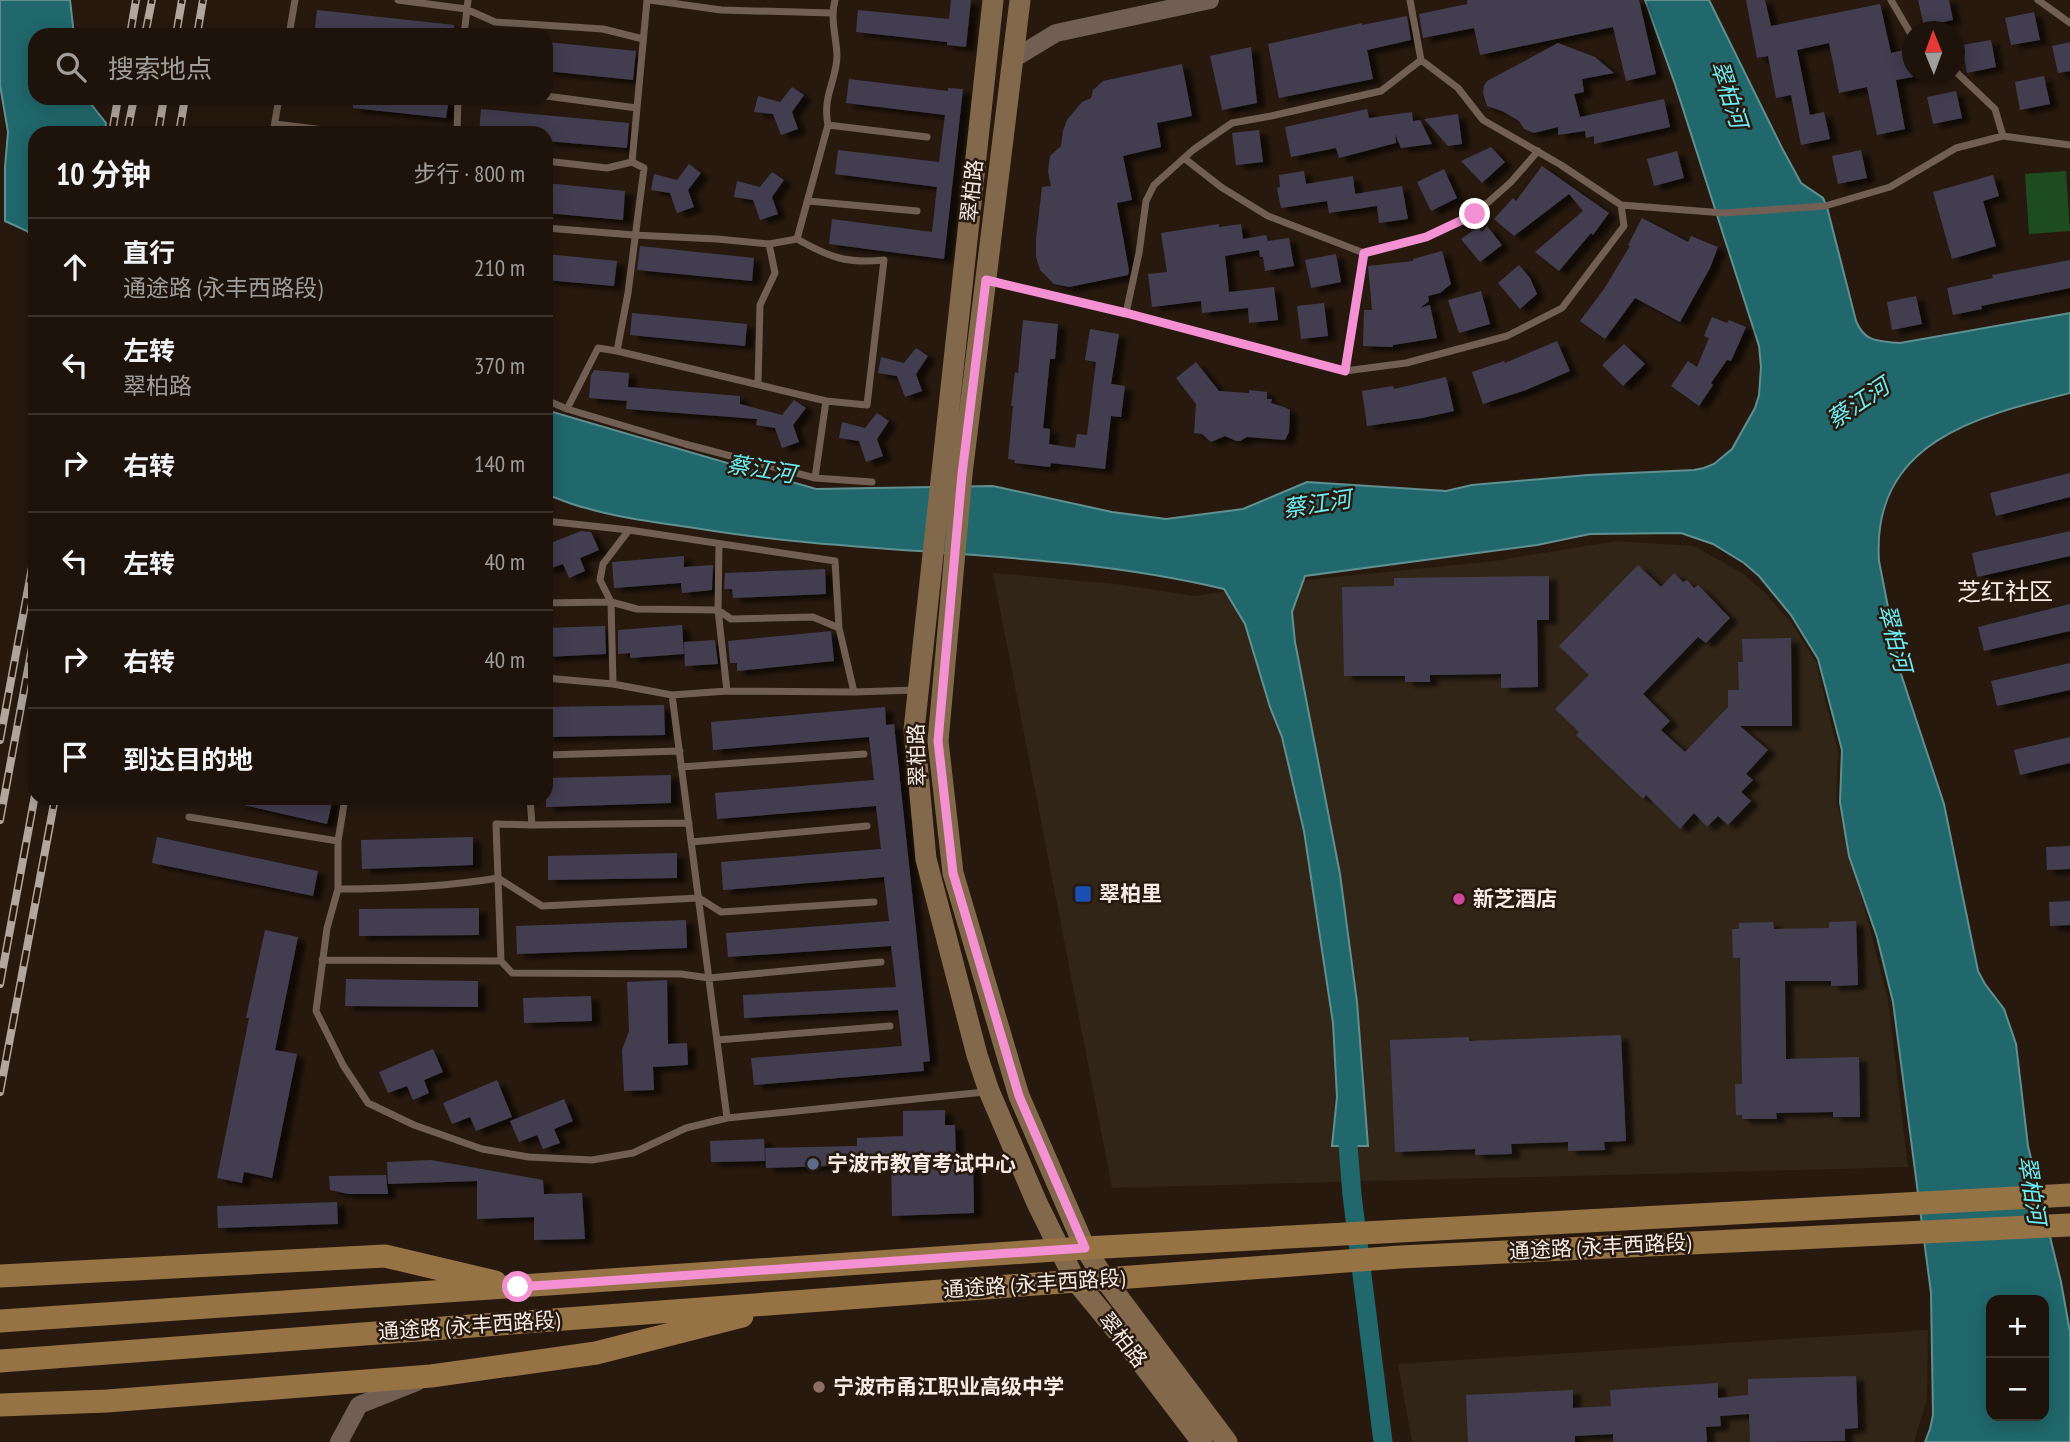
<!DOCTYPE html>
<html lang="zh">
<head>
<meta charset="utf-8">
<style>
	body { margin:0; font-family:"PT Sans Narrow","Noto Sans SC",sans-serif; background:#2a2018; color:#f1f3f6 }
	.controls { position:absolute; right:21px; bottom:21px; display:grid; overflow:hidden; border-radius:14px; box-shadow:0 4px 18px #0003 }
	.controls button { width:63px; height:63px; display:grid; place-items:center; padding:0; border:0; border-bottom:2px solid #3b322b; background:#1d130a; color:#f1f3f6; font:35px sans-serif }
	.compass { position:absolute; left:1902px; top:21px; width:63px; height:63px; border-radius:50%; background:#1d130a; box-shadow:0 4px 18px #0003; rotate:359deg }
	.stop { position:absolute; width:21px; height:21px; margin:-16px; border:5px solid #f491d3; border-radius:50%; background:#fff }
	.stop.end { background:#f491d3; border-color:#fff; box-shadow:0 2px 7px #0008 }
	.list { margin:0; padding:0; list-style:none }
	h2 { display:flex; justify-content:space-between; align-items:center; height:91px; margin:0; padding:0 28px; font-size:30px }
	h2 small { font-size:23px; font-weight:400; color:#a09e9c }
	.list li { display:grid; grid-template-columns:46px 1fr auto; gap:21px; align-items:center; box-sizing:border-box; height:98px; padding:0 28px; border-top:2px solid #3b322b }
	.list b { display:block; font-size:26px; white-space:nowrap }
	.list p { margin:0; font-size:23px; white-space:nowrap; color:#a09e9c }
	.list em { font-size:23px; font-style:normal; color:#a09e9c }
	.icon { flex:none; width:38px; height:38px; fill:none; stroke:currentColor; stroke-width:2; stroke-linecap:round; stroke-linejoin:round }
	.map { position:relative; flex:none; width:2070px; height:1442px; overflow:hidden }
	.search { position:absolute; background:#1d130a; box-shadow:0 4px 18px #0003; left:28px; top:28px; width:525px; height:77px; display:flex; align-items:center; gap:18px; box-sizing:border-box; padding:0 24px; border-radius:21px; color:#a09e9c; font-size:26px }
	.panel { position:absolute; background:#1d130a; box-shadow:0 4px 18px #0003; left:28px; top:126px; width:525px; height:679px; border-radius:21px }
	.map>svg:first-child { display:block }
</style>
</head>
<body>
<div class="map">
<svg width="2070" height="1442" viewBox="0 0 2070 1442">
	<defs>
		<filter id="shadow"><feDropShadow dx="8" dy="4.5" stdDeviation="2" flood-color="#0009"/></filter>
	</defs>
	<rect width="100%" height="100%" fill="#27190e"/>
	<path fill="#312517" d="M1616,541l78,5 48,27 21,18 28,31 25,40 22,90 -2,48 52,199 20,168 -796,21 -119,-615 123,11 79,12 82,-13 217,-22z
		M1928,1330l-1,69 -13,43h-502l-14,-78z"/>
	<path fill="#1e4c21" d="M2066,171l4,60 -41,3 -4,-60z"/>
	<path fill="#20686c" stroke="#609090" stroke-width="2" fill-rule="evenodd" d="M0,0h70l4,35h-39v63h51l20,25 -1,10h-70v105l-8,-7 -22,-10v-54l3,-35 -8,-47z
		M1645,0h64l73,148 19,35 22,15 4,9 29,114c9,22 23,20 44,22l170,-30v80c-93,23 -199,49 -191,168l22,113 43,130 34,167 7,13 19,25 12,35 12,102 33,136 9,50v110h-145l5,-13 3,-14 -2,-122 -38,-291 -16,-65 -28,-81 -9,-54 2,-52 -24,-91 -27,-44 -32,-39 -15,-13 -31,-19 -32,-11 -91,1 -53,11 -232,31 -13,36 3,30 45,232 17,128 11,144h-36l5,-49 -4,-74 -29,-192 -22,-94 -12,-30 -25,-83 -21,-35c-172,-41 -350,-32 -523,-60 -38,-6 -78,-10 -115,-21 -14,-3 -27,-9 -40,-14v-84l270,79 177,-3 119,26 54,7 77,-10 64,-27 139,9 26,-6 116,-10 106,-5 10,-2 10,-4 18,-15 23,-41 4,-13 2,-28 -2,-21 -84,-262zM1991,1300h53v116h-53z"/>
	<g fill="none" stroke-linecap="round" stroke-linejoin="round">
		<path stroke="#20686c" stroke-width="19" d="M1346,1120l6,75 31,247"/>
	</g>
	<path fill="#423e50" filter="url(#shadow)" d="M951,0h20l-5,47 -19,-2v-3l-91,-10 2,-22 91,9z
		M1467,0h172l17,74 -30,7 -13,-54 -133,28 -6,-27 -51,10 -4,-24 48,-10z
		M1746,0h19l6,26 109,-22 11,49 22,-5v29l-17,3 9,49 -28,6 -10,-48 -28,6 -10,-50 -32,7 13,65 14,-3 6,27 -29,6 -10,-50 -15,3 -8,-42 -11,2z
		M1918,0h31l4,20 -29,6z
		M317,10l137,15v10h-140z
		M2034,12l6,28 -29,5 -6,-27z
		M1407,16l4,24 -44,10 6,29 -94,19 -11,-54 94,-21v2z
		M1991,40l5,27 -29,6 -5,-28z
		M546,42l90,9 -3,29 -87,-9z
		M2070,42v29l-12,2 -6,-27z
		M1558,43l37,14 19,16 -32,6 2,13 -10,2 6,23 84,-18 6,28 -76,17v-8l-8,2 -1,-7 -27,4v-8l-24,6 -10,-4 -5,-8 -17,-10 -15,-5 -4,-13 1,-7 3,-5z
		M1251,47l6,56 -35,7 -12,-54z
		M1182,64l10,52 -35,7 4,24 -38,9 9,44 -15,3 12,68 -1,4 -59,12 -15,-3 -14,-14 -4,-13v-18l6,-52 9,-1 -3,-15 2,-15 11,-10 2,-15 4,-11 15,-18 9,-4 2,-8 10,-9z
		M2044,76l6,28 -30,6 -5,-28z
		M849,79l99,12v-3l15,1 -19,170 -115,-15 3,-25 100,13 5,-45 -102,-13 3,-24 101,12 6,-47 -99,-12z
		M792,87l12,8 -12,17 6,17 -17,6 -8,-21 -19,-2 4,-16 22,6z
		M1956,91l6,27 -29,6 -6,-27z
		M353,98h96l-3,20 -93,-10z
		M481,109l148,14 -2,25 -81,-7v-8h-67z
		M1367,109l2,9 43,-6 1,9 7,-1 12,24 -31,4 -6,-14 1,9 -57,15 -3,-10 -45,9 -6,-30z
		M1458,114l4,30 -14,2 -24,-27z
		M1259,130l4,32 -27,3 -4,-32z
		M1491,147l14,15 -23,21 -21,-22z
		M1861,150l6,28 -29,6 -6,-28z
		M1677,151l7,27 -30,8 -7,-27z
		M689,164l12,9 -13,17 6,17 -17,6 -7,-20 -19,-3 3,-16 23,6z
		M1542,166l67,47 -16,22 -2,-2 -32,38 -24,-19 48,-41 -14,-17 -55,42 -20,-17 19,-21 3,3z
		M1444,169l13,29 -26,13 -14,-29z
		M1304,171l2,13 47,-8 2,18 47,-8 6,33 -29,4 -2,-17 -48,7 -2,-12 -46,7 -4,-20 3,-1 -1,-12z
		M772,172l12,8 -12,17 6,17 -18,6 -7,-20 -19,-3 3,-16 23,6z
		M1993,175l6,21 -16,5 13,45 -44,13 -19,-67z
		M546,183l79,8 -2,29 -77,-7z
		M1642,218l46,24 3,-6 27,11 -8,21 -30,54 -45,-24 -30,41 -25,-18 24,-32 26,-43 -2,-1z
		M1219,224v3l22,-3 2,15 23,-4 2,6 21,-3 5,28 -29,5 -2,-14h-3l-1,-7 -34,6 4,36 45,-5 4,33 -29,3 -1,-15 -46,5 -1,-12 -49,6 -4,-33 19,-2 -6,-39z
		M1487,226l15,19 -22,17 -19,-23 17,-12 4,5z
		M640,246l114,12 -2,23 -115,-11z
		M1442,251l9,33 -11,9 -12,3 1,5 -9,7 10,-3 7,33 -44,7v2l-30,-1 1,-36h8l-4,-44 45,-5v-2z
		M546,254l71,7 -3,25 -68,-6z
		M1336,254l5,28 -30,6 -6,-28z
		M2070,260v28l-89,18 1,3 -29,6 -6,-27 46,-10 -1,-3z
		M1519,265l11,13 7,16 -17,15 -22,-26z
		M1481,291l9,33 -31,9 -11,-33z
		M1916,296l6,28 -30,6 -5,-28z
		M1324,303l4,33 -27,3 -4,-33z
		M632,313l115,11 -2,22 -115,-11z
		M1712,317l15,6 2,-3 17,7 -15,34 -4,-1 -16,23 2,2 -14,21 -28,-20 17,-25 9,6 12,-29 -5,-2z
		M1023,320l35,4 -3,35h-5l-7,69 7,1 -1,15 26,4 2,-14 10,1 9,-73 -11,-2 5,-31 29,5 -8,50 14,2 -4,31 -10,-1 -6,53 -54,-6 -1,4 -36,-4 1,-3 -7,-1 5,-53h-2l4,-34 3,1z
		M1557,341l13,30 -44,19 -43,14 -11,-32 32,-11 1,2z
		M1624,344l21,20 -22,22 -21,-21z
		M916,348l12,8 -12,18 6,17 -17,6 -8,-21 -19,-3 3,-16 23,6z
		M1196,362l23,29 30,2v-3l18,2v7h5l-1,4 13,4 6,3 -1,22 -4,8 -38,-3 -7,4h-4l-11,-5 -14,6 -9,-8 -8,-1 2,-29 -20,-26z
		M594,370l35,3 -1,14 112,9v8l42,11 12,-15 12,8 -13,17 6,17 -17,6 -7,-20 -19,-3 1,-6 -131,-10 1,-8 -38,-3 2,-23z
		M1446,377l8,34 -32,7 -55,8 -5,-35 31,-5 1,3z
		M877,413l12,8 -12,18 6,17 -17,6 -7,-21 -20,-3 3,-16 23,6z
		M2070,473v24l-74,19 -6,-23z
		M581,531l10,1 8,18 -19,8 5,13 -16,7 -6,-14 -17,6v-25z
		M2070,531v25l-93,21 -5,-24z
		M684,556v11l29,-2 -1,25 -30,3 -1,-10 -67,5 -2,-26z
		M1638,565l23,22 13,-14 9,9 4,-2 7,8 4,-3 32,33 -24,25 -8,-6 -55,57 27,27 -9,9 24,22 43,-45v-17h11l-1,-28h5l-1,-23 49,-1 1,88h-52l28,24 -22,24 7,6 -12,12 10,9 -23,24 -10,-9 -11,11 -13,-14 -14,16 -34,-34 -3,4 -67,-64 3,-3 -24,-23 34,-34 -30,-29z
		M825,569l1,25 -93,4 -1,-9h-8l1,-16z
		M1549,576v44h-12l1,67 -37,1v-14l-71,1v7h-25v-6h-61l-2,-89 52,-1v-8z
		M2070,604v27l-86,20 -6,-24z
		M682,625l2,29 -54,4v-5l-12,1v-24z
		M605,626l1,28 -60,3v-29z
		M831,631l3,30 -97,10v-8h-7l-2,-22z
		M715,640l3,24 -33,2 -1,-24z
		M2070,663v27l-73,16 -6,-25z
		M664,705l1,30 -119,2v-30z
		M885,707l1,18 8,-1 36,337 -7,1 1,9 -170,14 -3,-27 151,-12 -4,-36 -154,8 -1,-23 153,-8 -5,-41 -163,11 -2,-24 163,-12 -5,-44 -161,13 -2,-28 160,-13 -5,-43 -159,13 -2,-26 159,-13 -5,-43 -156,13 -2,-28z
		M2070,737v26l-50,12 -6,-25z
		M671,775v28l-125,4v-29z
		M240,798h93l-6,26 -88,-20z
		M157,837l161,34 -5,25 -161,-33z
		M473,837v28l-111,4 -1,-29z
		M2070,846v23l-23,1 -1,-23z
		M677,853v25l-129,2v-24z
		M2070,901v24l-20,1 -1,-24z
		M479,908v27l-120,1v-27z
		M686,920l1,28 -170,6 -1,-28z
		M1856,921l2,64 -27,1v-5h-46l1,78 73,-2 1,60h-27v-5l-57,1 1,6h-35v-4h-6l-1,-31h7l-2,-126h-7l-1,-29h7v-6l34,-1 1,7 55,-1v-6z
		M265,930l33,7 -23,113 22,4 -25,124 -28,-6 -2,11 -25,-5 32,-160h-3z
		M346,979l132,2v26l-133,-1z
		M667,980l1,64 19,-1 1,22 -35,2 1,23 -30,1 -2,-41 7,-19 -2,-49z
		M591,996l1,25 -68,2 -1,-25z
		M1621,1035l5,106 -22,1 1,8 -37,1v-9l-57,2 1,10 -37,1v-6l-80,3 -5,-112 79,-3v4z
		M433,1049l10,23 -19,8 5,13 -16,7 -6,-14 -19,7 -9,-21z
		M497,1080l15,37 -36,14 -6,-14 -18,7 -9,-21z
		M564,1099l9,22 -19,8 6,14 -17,6 -6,-14 -18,7 -9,-21z
		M945,1110v15h10l1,36 17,-1 1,53 -82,3 -1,-60 -31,1v8l-94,3 -1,-20 92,-2v-8l46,-2v-25z
		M764,1139l1,22 -54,1 -1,-21z
		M431,1160l112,20 1,14 38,-1 3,46 -51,1v-23l-57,2v-38l-89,3 -1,-22z
		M386,1175l2,19h-40l-18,-4 -1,-14z
		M337,1202l1,22 -120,4 -1,-22z
		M1856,1376l2,52 -13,1v12l-95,1 -1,-28 -29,2 1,10 -15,1 1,15h-94v-8l-38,2v6h-107l-2,-47 107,-5v18l38,-2 -1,-16 108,-7v15l30,-3v-16z"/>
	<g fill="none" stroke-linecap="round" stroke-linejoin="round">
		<path stroke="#705f52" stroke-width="7" d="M398,0l68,9 29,13 108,7 40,10
			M650,0l71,10 111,3
			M1410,0l11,60 37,28 25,32 78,45 60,40 103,8 101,-7 65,-19 66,-39 47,-12 67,9
			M1891,0l21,36
			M2038,0l32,23
			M289,35l6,-35
			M464,35l4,-35
			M1954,70l41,39 8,27
			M546,96l91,12
			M275,124l74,9
			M828,125l99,12
			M273,133l6,-35
			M457,133l1,-35
			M1184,158l37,29 47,29 96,37 62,-16 49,-23 36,-32 27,-31
			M546,161l61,7 25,-6
			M808,201l109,10
			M546,228l88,7 83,4 52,5 28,-5 31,-114c-6,-29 9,-45 9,-70 -1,-20 -7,-36 -2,-55
			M797,239c32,18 49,25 87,21l-17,145 -41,-4
			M987,280l139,33 219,58 61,-8 101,-27 55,-28 62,-82 -3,-21
			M1126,313l13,-60 7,-52 8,-16 39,-35 39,-27 39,-7 110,-25 40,-31
			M617,351l209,50 -11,77
			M1345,371l19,-118
			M758,384l2,-79 15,-32 -6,-29
			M546,400l21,9 118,35 130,34 57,4
			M567,409l31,-61 19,3 11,-58 16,-125 -12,-6 15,-162
			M546,521l83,9 206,31 4,67 15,64 61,-2
			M719,544l-1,66 9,81
			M546,603l65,-1 26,7 81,1 13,9 82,-2 26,11
			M546,678l67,6 59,11 55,-4 127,1
			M613,684l-2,-82 -11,-22 3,-16 26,-34
			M672,695l55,423
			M546,755l134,-4
			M681,767l183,-13
			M345,798l-7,43v48l-11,39 -11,83 27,54 25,38 46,22 68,24 47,8 63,3 41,-7 53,-25 41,-10 258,-26
			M530,798l2,27 -36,-1 5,137 11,12 169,1 28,4 172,-16
			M189,817l149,24
			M532,825l157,-2
			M691,842l176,-16
			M338,889c54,0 107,-2 160,-11l44,28 157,-8 22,14 153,-10
			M322,960l179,1
			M717,1040l173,-14"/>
		<path stroke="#705f52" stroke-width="18" d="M1013,59l43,-26 154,-33
			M339,1442l20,-37 58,-23"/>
		<path stroke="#83694c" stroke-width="21" d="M993,0l-79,730 12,129 51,196 12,36 48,112 38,77 43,52 84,110
			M1020,0l-58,474 -24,267 15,132 66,223 66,152 19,30 123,164"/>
		<path stroke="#967345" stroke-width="23" d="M0,1276l385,-20 110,26
			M0,1321l1085,-73 985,-53
			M0,1361l1400,-104 670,-32
			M0,1405l107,-4 324,-25 165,-23 146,-37"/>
		<g stroke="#b2a79e" stroke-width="8">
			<path id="rail" d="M130,35l6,-35
				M145,35l7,-35
				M176,35l6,-35
				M197,35l6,-35
				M112,133l6,-35
				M127,133l7,-35
				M158,133l6,-35
				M179,133l6,-35
				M0,740l35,-189
				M0,820l35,-189
				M0,984l35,-189
				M0,1092l55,-294"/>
		</g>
		<use href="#rail" stroke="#27190e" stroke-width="5" stroke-dasharray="16" stroke-linecap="butt"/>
	</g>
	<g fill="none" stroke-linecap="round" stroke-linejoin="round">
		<path stroke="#f491d3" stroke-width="9" d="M518,1287l567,-39 -66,-152 -66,-223 -15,-132 24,-267 24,-194 140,33 219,58 19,-118 62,-16 49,-23"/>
	</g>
	<rect fill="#1a4fb4" stroke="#27190e" stroke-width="2.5" x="1074" y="885" width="18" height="18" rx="3.5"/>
	<circle fill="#d1479c" stroke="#27190e" stroke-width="2.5" cx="1459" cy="899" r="7"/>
	<circle fill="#5c6f8a" stroke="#27190e" stroke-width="2.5" cx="813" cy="1164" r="7"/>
	<circle fill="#8d6e63" stroke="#27190e" stroke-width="2.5" cx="819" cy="1387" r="7"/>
	<g text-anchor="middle" stroke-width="5" stroke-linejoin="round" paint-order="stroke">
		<g font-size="21" fill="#f6ece5" stroke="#27190e">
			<text transform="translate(972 191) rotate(-84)" y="7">翠柏路</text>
			<text transform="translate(917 755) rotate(-92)" y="7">翠柏路</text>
			<text transform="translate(1600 1247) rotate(-3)" y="7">通途路 (永丰西路段)</text>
			<text transform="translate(1034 1284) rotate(-4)" y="7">通途路 (永丰西路段)</text>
			<text transform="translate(469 1326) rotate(-4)" y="7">通途路 (永丰西路段)</text>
			<text transform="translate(1123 1340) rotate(52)" y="7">翠柏路</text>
		</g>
		<g font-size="21" font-weight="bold" fill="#f6ece5" stroke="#27190e" text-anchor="start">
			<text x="1099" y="901">翠柏里</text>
			<text x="1473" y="906">新芝酒店</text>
			<text x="827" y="1171">宁波市教育考试中心</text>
			<text x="833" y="1394">宁波市甬江职业高级中学</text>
		</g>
		<g font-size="23" font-style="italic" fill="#6aeff7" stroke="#27190e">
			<text transform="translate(1729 94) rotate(72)" y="8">翠柏河</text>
			<text transform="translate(1858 403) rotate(-34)" y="8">蔡江河</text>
			<text transform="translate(761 469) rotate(9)" y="8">蔡江河</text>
			<text transform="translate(1317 504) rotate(-9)" y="8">蔡江河</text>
			<text transform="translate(1895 638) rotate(75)" y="8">翠柏河</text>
			<text transform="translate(2032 1190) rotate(81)" y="8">翠柏河</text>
		</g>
		<g font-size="24" fill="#f6ece5" stroke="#27190e">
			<text x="2005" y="600">芝红社区</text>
		</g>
	</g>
</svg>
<div class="controls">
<button>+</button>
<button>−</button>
</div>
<svg class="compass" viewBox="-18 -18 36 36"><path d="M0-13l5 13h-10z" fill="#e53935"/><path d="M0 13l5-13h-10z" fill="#a09e9c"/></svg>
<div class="stop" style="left:518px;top:1287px"></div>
<div class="stop end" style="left:1475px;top:214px"></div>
<div class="search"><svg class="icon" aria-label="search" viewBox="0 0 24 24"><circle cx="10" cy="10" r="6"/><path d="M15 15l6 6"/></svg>搜索地点</div>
<section class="panel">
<h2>10 分钟<small>步行 · 800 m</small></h2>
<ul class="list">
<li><svg class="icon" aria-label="ahead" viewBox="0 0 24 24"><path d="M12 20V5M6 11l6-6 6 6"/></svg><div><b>直行</b><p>通途路 (永丰西路段)</p></div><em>210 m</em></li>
<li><svg class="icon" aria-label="left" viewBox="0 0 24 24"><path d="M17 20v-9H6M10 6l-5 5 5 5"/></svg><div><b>左转</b><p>翠柏路</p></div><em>370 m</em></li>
<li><svg class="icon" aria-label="right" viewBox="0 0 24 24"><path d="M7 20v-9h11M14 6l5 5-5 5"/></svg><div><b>右转</b></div><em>140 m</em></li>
<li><svg class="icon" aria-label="left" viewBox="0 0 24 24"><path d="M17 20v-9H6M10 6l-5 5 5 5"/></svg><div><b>左转</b></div><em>40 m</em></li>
<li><svg class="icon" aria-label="right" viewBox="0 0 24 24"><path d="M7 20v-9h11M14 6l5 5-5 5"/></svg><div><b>右转</b></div><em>40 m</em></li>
<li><svg class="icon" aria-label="arrive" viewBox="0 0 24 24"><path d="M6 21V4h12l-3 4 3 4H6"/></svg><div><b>到达目的地</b></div></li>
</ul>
</section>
</div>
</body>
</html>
